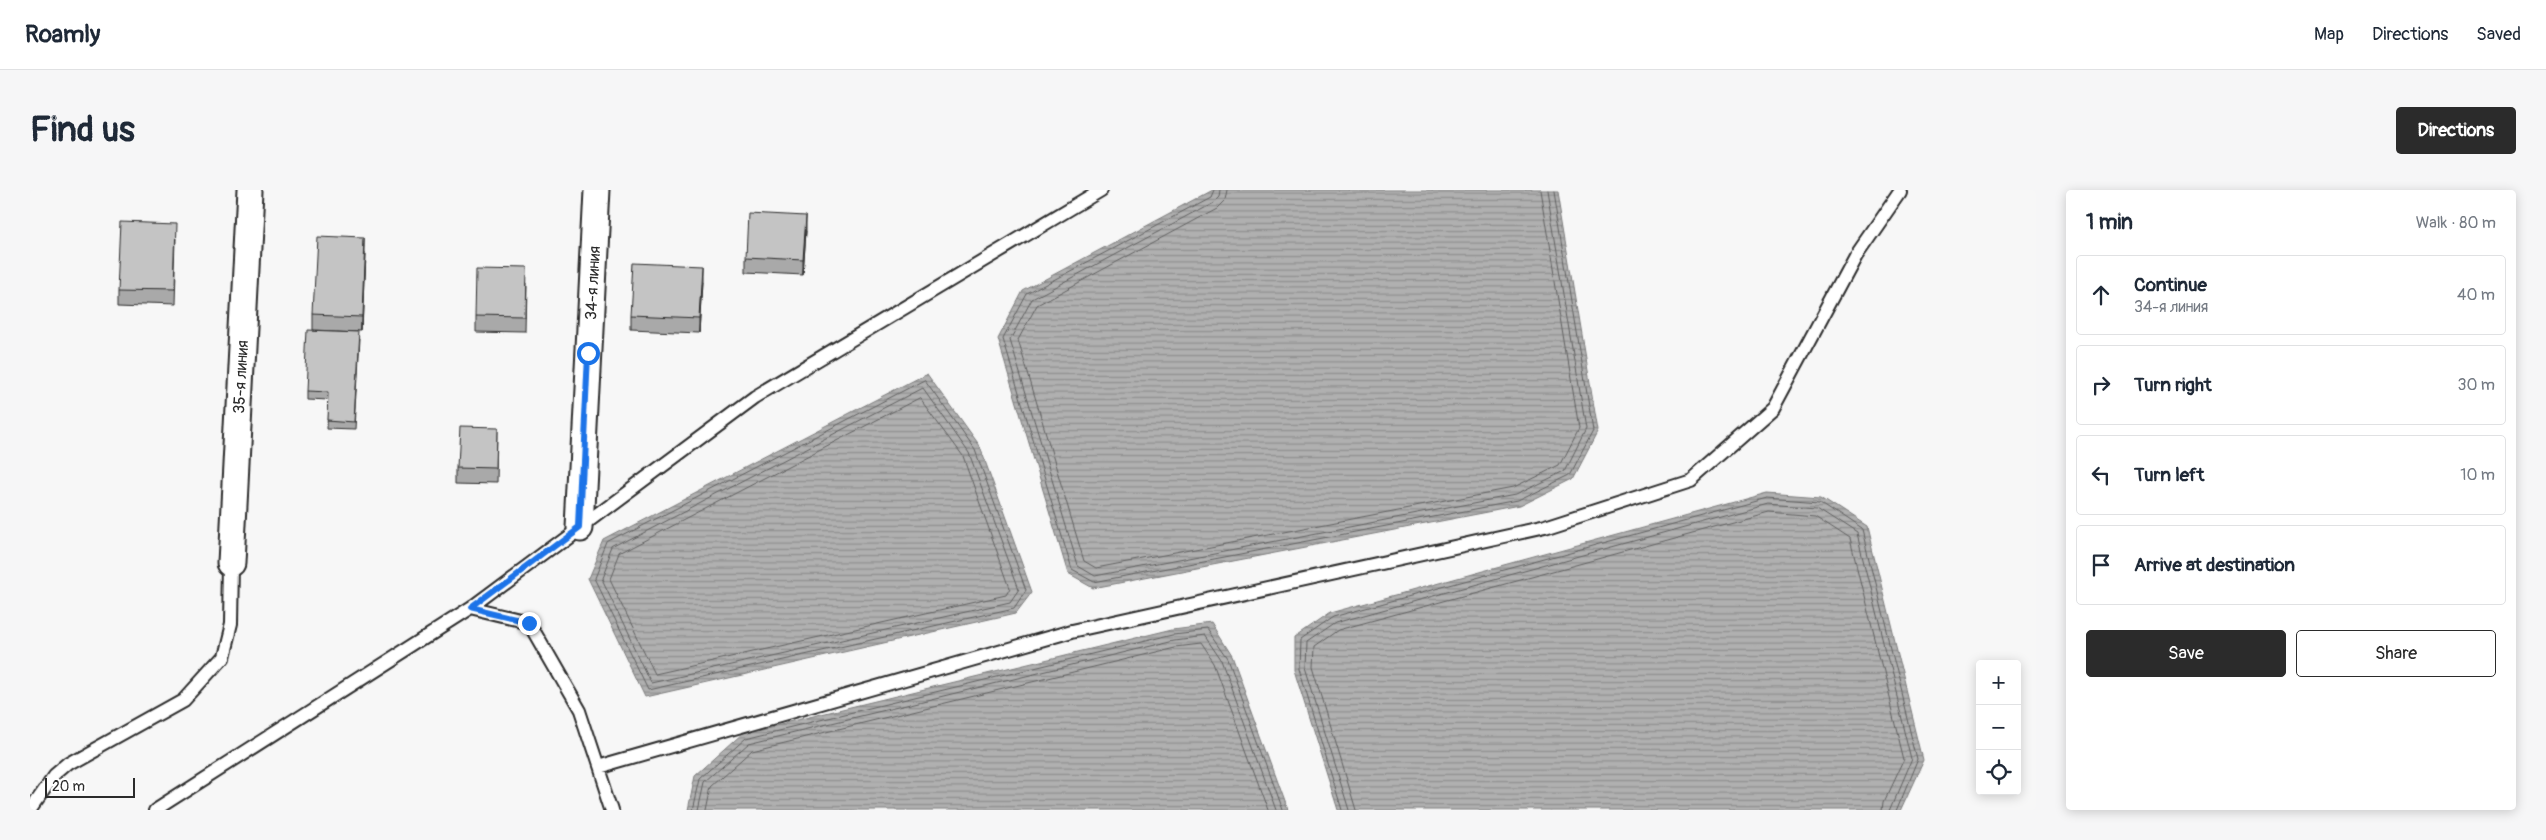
<!DOCTYPE html>
<html lang="en">
<head>
<meta charset="utf-8">
<style>
	body { margin:0; font-family:Pangolin,sans-serif; background:#f6f6f7; color:#1f2937 }
	.controls { position:absolute; right:15px; bottom:15px; display:grid; overflow:hidden; border-radius:5px; box-shadow:0 2px 12px #0003 }
	.controls button { width:45px; height:45px; display:grid; place-items:center; padding:0; border:0; border-bottom:1px solid #e0e1e3; background:#fff; color:#1f2937; font:25px sans-serif }
	.scale { position:absolute; left:15px; bottom:12px; width:90px; box-sizing:border-box; padding-left:5px; border:2px solid #2b2b2b; border-top:0; font-size:14px; line-height:18px; white-space:nowrap; color:#2b2b2b; -webkit-text-stroke:4px #fff; paint-order:stroke }
	.stop { position:absolute; width:15px; height:15px; margin:-11px; border:4px solid #1a73e8; border-radius:50%; background:#fff }
	.stop.end { background:#1a73e8; border-color:#fff; box-shadow:0 1px 5px #0008 }
	.list { margin:0; padding:0; list-style:none }
	h2 { display:flex; justify-content:space-between; align-items:center; height:65px; margin:0; padding:0 20px; font-size:21px }
	h2 small { font-size:16px; font-weight:400; color:#747a83 }
	.list li { display:grid; grid-template-columns:32px 1fr auto; gap:15px; align-items:center; box-sizing:border-box; height:80px; margin:0 10px 10px; padding:0 10px; border:1px solid #e0e1e3; border-radius:5px }
	.list b { display:block; font-size:19px; white-space:nowrap }
	.list p { margin:0; font-size:16px; white-space:nowrap; color:#747a83 }
	.list em { font-size:16px; font-style:normal; color:#747a83 }
	.actions { display:flex; gap:10px; padding:15px 20px }
	.actions a { flex:1; padding:11px 0; border:1px solid #2b2b2b; border-radius:5px; text-align:center; font-size:18px; color:#2b2b2b }
	.actions .main { background:#2b2b2b; color:#fff }
	.icon { flex:none; width:28px; height:28px; fill:none; stroke:currentColor; stroke-width:2; stroke-linecap:round; stroke-linejoin:round }
	.map { position:relative; flex:none; width:2006px; height:620px; overflow:hidden; border-radius:5px }
	header { display:flex; align-items:center; gap:30px; box-sizing:border-box; height:70px; padding:0 25px; background:#fff; border-bottom:1px solid #e0e1e3 }
	header strong { font-size:24px }
	nav { display:flex; gap:28px; margin-inline-start:auto; font-size:18px }
	.intro { display:flex; align-items:center; justify-content:space-between; box-sizing:border-box; height:120px; padding:0 30px }
	h1 { margin:0; font-size:35px }
	.button { padding:12px 22px; border-radius:5px; background:#2b2b2b; color:#fff; font-size:18px; font-weight:700 }
	main { display:flex; gap:30px; padding:0 30px }
	aside { flex:1; background:#fff; border-radius:5px; box-shadow:0 2px 12px #0003 }
	.map>svg:first-child { display:block }
</style>
</head>
<body>
<header>
<strong>Roamly</strong>
<nav><a>Map</a><a>Directions</a><a>Saved</a></nav>
</header>
<div class="intro"><h1>Find us</h1><a class="button">Directions</a></div>
<main>
<div class="map">
<svg width="2006" height="620" viewBox="0 0 2006 620">
	<defs>
		<pattern id="water-rules" width="6" height="5" patternUnits="userSpaceOnUse" patternTransform="scale(1.25)"><rect width="6" height="5" fill="#b0b0b0"/><path d="M0 2.5h6" fill="none" stroke="#8f8f8f"/></pattern>
	</defs>
	<rect width="100%" height="100%" fill="#f7f7f7"/>
	<filter id="ink" filterUnits="userSpaceOnUse"><feTurbulence type="fractalNoise" baseFrequency=".02" numOctaves="2"/><feDisplacementMap in="SourceGraphic" scale="10" xChannelSelector="R" yChannelSelector="G"/><feConvolveMatrix kernelMatrix="1 2 1 2 8 2 1 2 1" color-interpolation-filters="sRGB"/></filter>
	<g filter="url(#ink)">
		<path fill="url(#water-rules)" stroke="#7b7b7b" d="M1182,0h346l40,241 -25,48 -54,27 -426,82 -25,-14 -70,-235 25,-48z
			M897,183l53,74 52,145 -16,21 -371,84 -57,-118 16,-38z
			M1737,303l54,4 46,30 57,233 -23,50h-563l-44,-140v-32l36,-25z
			M1182,434l20,32 56,154h-600l7,-34 48,-43 430,-104z"/>
		<g fill="none" stroke-linecap="round" stroke-linejoin="round">
			<path stroke="#606060" stroke-width="1" d="M1183,0l-3,7 -183,97 -24,45 69,231 22,12 423,-81 53,-26 23,-44 -39,-241
				M1189,0l-1,7 -5,5 -181,97 -22,41 68,226 17,10 420,-81 50,-24 21,-42 -39,-239
				M1197,0l-2,10 -8,8 -180,97 -19,35 66,221 12,7 417,-80 47,-23 19,-37 -39,-238
				M895,190l50,70 51,140 -12,18 -366,82 -54,-111 14,-35z
				M893,198l46,65 50,136 -9,13 -359,81 -50,-104 12,-30z
				M890,208l43,58 47,132 -4,7 -351,79 -46,-95 10,-25z
				M663,620l7,-31 46,-41 428,-104 34,-4 20,29 55,151
				M669,620l6,-28 44,-39 426,-103 30,-4 17,25 54,149
				M677,620l5,-24 40,-36 424,-103 25,-3 14,21 53,145
				M1312,620l-43,-141 1,-29 33,-23 434,-119 53,4 42,28 56,229 -21,51
				M1319,620l-44,-142 1,-25 29,-20 433,-119 49,4 40,26 55,224 -22,52
				M1326,620l-43,-143 1,-20 24,-17 431,-118 46,4 35,23 54,219 -20,43 -1,9"/>
			<g stroke="#2b2b2b" stroke-width="16">
				<path id="service" d="M440,419l285,-212 346,-207
					M568,577l474,-136 473,-104 146,-47 82,-72 82,-153 45,-65
					M0,620l24,-34 14,-12 115,-64 39,-43 8,-32 1,-62
					M125,620l315,-201 59,14 50,87 33,100"/>
			</g>
			<g stroke="#2b2b2b" stroke-width="29">
				<path id="minor" d="M550,337l17,-337
					M201,373l19,-373"/>
			</g>
			<use href="#service" stroke="#fff" stroke-width="12"/>
			<use href="#minor" stroke="#fff" stroke-width="25"/>
		</g>
		<path fill="#a9a9a9" stroke="#2b2b2b" d="M776,41l-3,44 -57,-3v-15z
			M145,49l-2,67 -54,-2v-14z
			M335,63l-3,79 -49,-2v-15z
			M672,91l-3,52 -68,-3v-15z
			M496,94l-1,49 -49,-1v-15z
			M329,150l-5,89 -27,-1 1,-28 -23,-1v-8z
			M467,239l-1,55 -38,-1v-15z"/>
		<path fill="#898989" stroke="#2b2b2b" d="M776,26v15l-3,44v-15z
			M335,48v15l-3,79v-15z
			M672,76v15l-3,52v-15z"/>
		<path fill="#c4c4c4" stroke="#2b2b2b" d="M718,23l58,3 -3,44 -57,-3z
			M92,32l53,2 -2,67 -54,-1z
			M287,46l48,2 -3,79 -49,-2z
			M604,73l68,3 -3,52 -68,-3z
			M447,78l49,1 -1,49 -49,-1z
			M278,140l51,2 -5,90 -27,-2 1,-28 -23,-1z
			M430,238l37,1 -1,40 -38,-1z"/>
	</g>
	<g fill="none" stroke-linecap="round" stroke-linejoin="round" filter="url(#ink)">
		<path stroke="#1a73e8" stroke-width="6" d="M499,433l-59,-14 110,-82 8,-174"/>
	</g>
	<g text-anchor="middle" stroke-width="5" stroke-linejoin="round" paint-order="stroke">
		<g font-size="16" fill="#2b2b2b" stroke="#fff">
			<text transform="translate(562 93) rotate(-87)" y="6">34-я линия</text>
			<text transform="translate(210 187) rotate(-87)" y="6">35-я линия</text>
		</g>
	</g>
</svg>
<div class="controls">
<button>+</button>
<button>−</button>
<button><svg class="icon" aria-label="locate" viewBox="0 0 24 24"><circle cx="12" cy="12" r="6"/><path d="M12 2v4M12 18v4M2 12h4M18 12h4"/></svg></button>
</div>
<div class="scale">20 m</div>
<div class="stop" style="left:558px;top:163px"></div>
<div class="stop end" style="left:499px;top:433px"></div>
</div>
<aside>
<h2>1 min<small>Walk · 80 m</small></h2>
<ul class="list">
<li><svg class="icon" aria-label="ahead" viewBox="0 0 24 24"><path d="M12 20V5M6 11l6-6 6 6"/></svg><div><b>Continue</b><p>34-я линия</p></div><em>40 m</em></li>
<li><svg class="icon" aria-label="right" viewBox="0 0 24 24"><path d="M7 20v-9h11M14 6l5 5-5 5"/></svg><div><b>Turn right</b></div><em>30 m</em></li>
<li><svg class="icon" aria-label="left" viewBox="0 0 24 24"><path d="M17 20v-9H6M10 6l-5 5 5 5"/></svg><div><b>Turn left</b></div><em>10 m</em></li>
<li><svg class="icon" aria-label="arrive" viewBox="0 0 24 24"><path d="M6 21V4h12l-3 4 3 4H6"/></svg><div><b>Arrive at destination</b></div></li>
</ul>
<div class="actions"><a class="main">Save</a><a>Share</a></div>
</aside>
</main>
</body>
</html>
